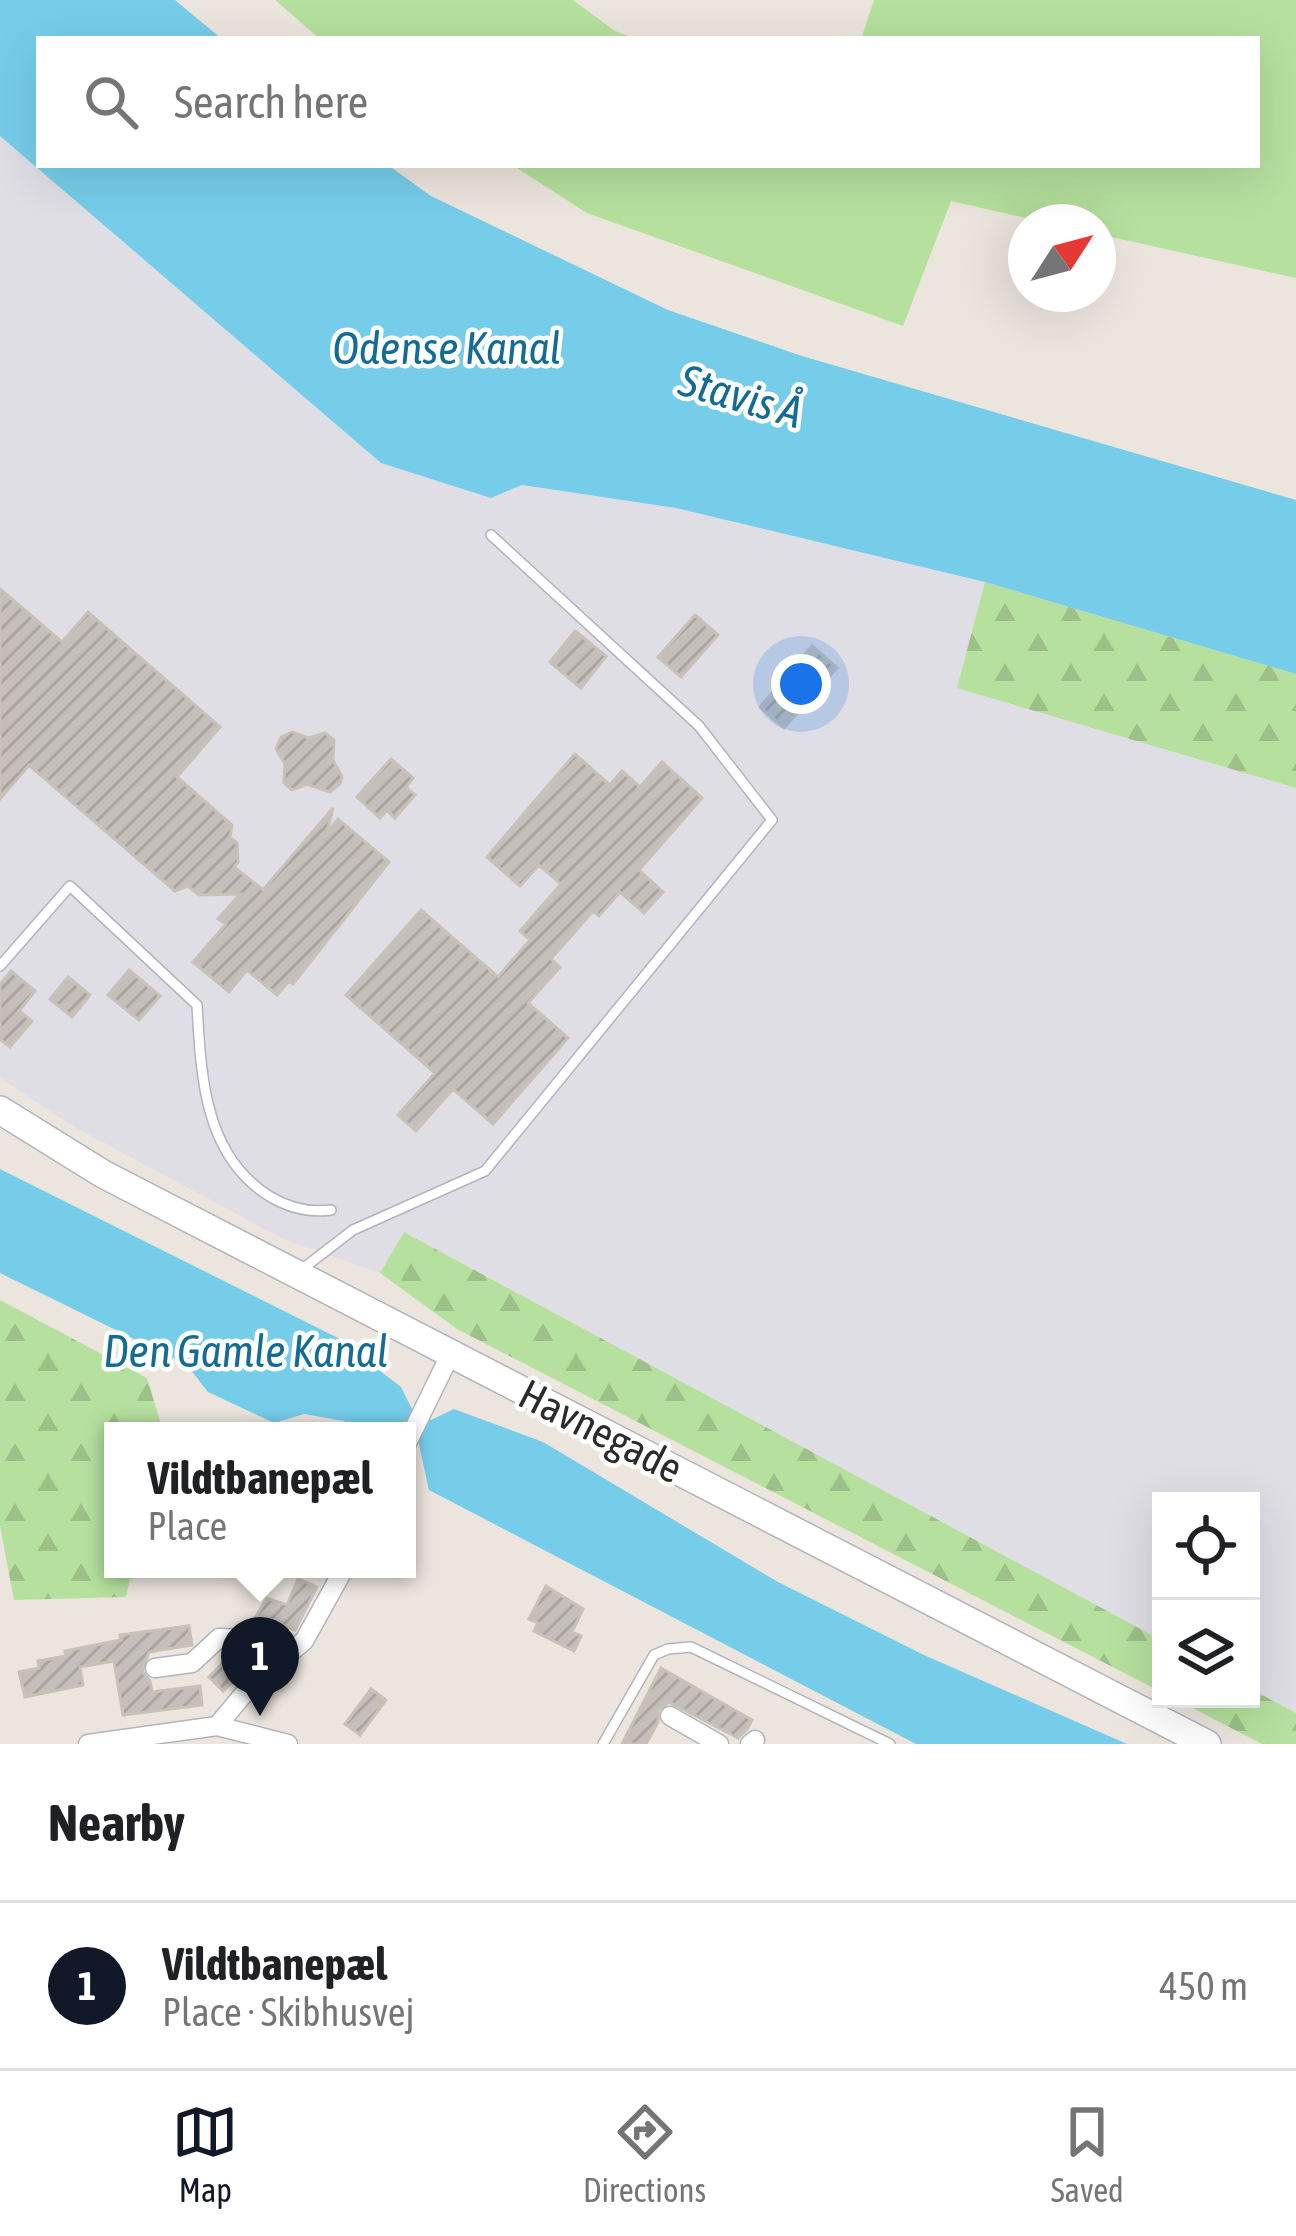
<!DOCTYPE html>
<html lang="en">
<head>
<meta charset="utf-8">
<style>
	body { margin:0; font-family:"Asap Condensed",sans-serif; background:#f6f6f6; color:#202124 }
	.controls { position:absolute; right:36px; bottom:36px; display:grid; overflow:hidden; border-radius:0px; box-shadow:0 12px 48px #0002 }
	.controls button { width:108px; height:108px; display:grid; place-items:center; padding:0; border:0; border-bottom:3px solid #e0e0e0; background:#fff; color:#202124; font:60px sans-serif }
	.compass { position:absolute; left:1008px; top:204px; width:108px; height:108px; border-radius:50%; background:#fff; box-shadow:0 12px 48px #0002; rotate:54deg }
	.you { position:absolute; left:801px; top:684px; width:42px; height:42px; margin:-30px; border:9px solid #fff; border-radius:50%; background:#1a73e8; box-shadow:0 0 0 18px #1a73e833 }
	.badge { display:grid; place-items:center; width:78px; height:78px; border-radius:50%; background:#111827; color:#fff; font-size:39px; font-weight:700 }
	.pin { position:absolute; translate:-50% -99px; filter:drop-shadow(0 3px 6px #0008) }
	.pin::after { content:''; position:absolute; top:63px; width:42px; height:36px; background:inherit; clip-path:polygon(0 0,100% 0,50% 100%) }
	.popup { position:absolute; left:104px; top:1422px; width:312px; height:156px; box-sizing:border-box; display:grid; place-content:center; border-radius:0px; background:#fff; filter:drop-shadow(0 3px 9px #0005); font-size:39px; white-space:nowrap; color:#757577 }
	.popup b { font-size:45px; color:#202124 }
	.popup::after { content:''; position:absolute; left:50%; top:100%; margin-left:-24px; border:24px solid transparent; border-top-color:#fff }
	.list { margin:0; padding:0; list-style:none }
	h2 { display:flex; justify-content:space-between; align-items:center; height:156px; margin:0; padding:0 48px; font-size:51px }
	h2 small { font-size:39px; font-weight:400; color:#757577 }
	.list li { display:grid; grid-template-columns:78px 1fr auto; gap:36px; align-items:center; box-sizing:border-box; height:168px; padding:0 48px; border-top:3px solid #e0e0e0 }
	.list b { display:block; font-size:45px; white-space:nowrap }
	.list p { margin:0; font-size:39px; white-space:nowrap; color:#757577 }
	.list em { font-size:39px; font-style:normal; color:#757577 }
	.icon { flex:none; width:66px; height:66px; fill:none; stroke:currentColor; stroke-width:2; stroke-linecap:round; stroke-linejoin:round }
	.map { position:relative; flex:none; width:1296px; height:1744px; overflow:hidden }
	.search { position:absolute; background:#fff; box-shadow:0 12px 48px #0002; left:36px; right:36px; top:36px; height:132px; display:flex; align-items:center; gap:30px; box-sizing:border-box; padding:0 42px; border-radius:0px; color:#757577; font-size:45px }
	.sheet { height:324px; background:#fff }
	nav { display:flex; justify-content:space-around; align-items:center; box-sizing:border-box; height:168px; border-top:3px solid #e0e0e0; background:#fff; font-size:33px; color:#757577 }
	nav a { display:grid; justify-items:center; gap:6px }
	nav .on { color:#111827 }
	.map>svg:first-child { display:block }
</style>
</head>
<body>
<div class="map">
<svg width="1296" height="1744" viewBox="0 0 1296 1744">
	<defs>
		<pattern id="forest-firs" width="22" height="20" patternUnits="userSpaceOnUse" patternTransform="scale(3)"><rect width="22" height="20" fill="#b5e09d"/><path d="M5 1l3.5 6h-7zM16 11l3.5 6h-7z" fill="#9cc087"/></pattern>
		<pattern id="building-hatch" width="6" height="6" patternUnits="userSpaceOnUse" patternTransform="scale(3)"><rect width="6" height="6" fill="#c4bfba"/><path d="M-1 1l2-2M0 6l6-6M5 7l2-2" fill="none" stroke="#a9a4a0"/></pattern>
	</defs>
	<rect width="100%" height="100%" fill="#ece5de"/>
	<path fill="#dfdee5" d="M0,136l381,327 110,35 31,-13 154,23 309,74 -28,106 339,100v925l-45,-24v-188h-90v139l-756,-408 -25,41 -95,-33 -216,-116 -69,-46z"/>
	<path fill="#b5e09d" d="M275,0h298l42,31 22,8h-317z
		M874,0h422v278l-198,-44v-12h-54l-93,-21 -48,125 -316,-113 -75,-48h745v-126h-396z"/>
	<path fill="url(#forest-firs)" d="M985,582l311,92v114l-339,-100z
		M404,1232l757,408v52l-704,-363 -77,-56z
		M0,1300l147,78 16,53h-50v138h19l-6,28 -112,3 -14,-74z
		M1251,1689l45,24v31h-34l-87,-45h76z"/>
	<path fill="#76cde9" d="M0,0h175l47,39h-183v126h349l43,31 237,114 134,46 494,144v174l-311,-92 -309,-74 -154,-23 -31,13 -110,-35 -381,-327z
		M0,1169l338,169 63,49 11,22 19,11 23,-11 89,33 235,140 146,73 203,89h-211l-487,-254 -10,-46 -12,-7v-6h-43l-20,-10 -40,-7 -30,9 -66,-31 -21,-27 -187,-92z"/>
	<path fill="url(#building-hatch)" stroke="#c7c1b7" stroke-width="3" d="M0,589l62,53 26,-30 132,115 -43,50 55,48 -2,12 7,6 1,19 -4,5 29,23 70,-82 -6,24 11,-13 51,43 -96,122 -4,-3 -12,14 -30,-25 -18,22 -36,-30 33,-38 -8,-5 22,-25 -41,1 -11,-9 -13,5 -146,-126 -29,34z
		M695,615l23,20 -37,42 -23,-20z
		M575,631l31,25 -25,32 -31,-26z
		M812,646l25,22 -53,60 -24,-21z
		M292,732l16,6 17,-5 9,7 -1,20 9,17 -2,7 -10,8 -23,-8 -15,6 -8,-7 1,-19 -9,-15 5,-12z
		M575,754l35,31 12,-14 18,16 22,-25 40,36 -63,72 24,22 -19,21 -24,-21 -21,24 -6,-5 -42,48 9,8 -32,36 40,35 -75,86 -40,-35 -37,42 -18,-16 37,-42 -89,-78 75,-85 77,67 32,-37 -10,-9 41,-47 -22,-19 -19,21 -33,-29z
		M391,759l22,19 -7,9 9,8 -20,23 -8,-8 -7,8 -23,-21z
		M129,970l31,26 -21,24 -31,-25z
		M11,971l24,20 -16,20 13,10 -22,26 -10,-8v-55z
		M68,977l22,18 -18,22 -22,-18z
		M298,1579l19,8 -22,43 -20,-8 -3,8 -19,-9 14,-23 20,7z
		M546,1586l37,23 -11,23 9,4 -7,15 -40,-20 4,-8 -9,-4z
		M189,1626l3,19 -43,7 -7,19 8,10 2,11 48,-6 2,19 -79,10 -9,-54 -34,6 3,18 -58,12 -6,-25 20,-4 -1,-7 28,-5 -1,-5 56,-11 -1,-5z
		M234,1652l18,11 -29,28 -14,-14z
		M661,1668l91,52 -5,9 -9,9 -69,-36 -11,8v12l-12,22h-24z
		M371,1689l15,11 -26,35 -15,-11z"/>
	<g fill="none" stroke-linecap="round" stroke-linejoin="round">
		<g stroke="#b1b4be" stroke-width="12">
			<path id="lane" d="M0,966l70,-80 127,119c4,71 7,150 72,191 20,12 40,17 62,14
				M301,1270l52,-40 132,-59 287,-351 -73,-94 -208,-191
				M603,1744l51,-89 14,-6 23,-2 199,97"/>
		</g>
		<g stroke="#b1b4be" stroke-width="21">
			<path id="street" d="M407,1443l44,-90
				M155,1668l37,-5 27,-25 26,1 30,25
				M670,1716l49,28
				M217,1726l36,-43 51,-42 40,-72
				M88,1744l129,-18 71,18
				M750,1744l5,-4"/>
		</g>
		<g stroke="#b1b4be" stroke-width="30">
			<path id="secondary" d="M0,1110l103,64 1104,570"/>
		</g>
		<use href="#lane" stroke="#fff" stroke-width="9"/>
		<use href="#street" stroke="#fff" stroke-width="18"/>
		<use href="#secondary" stroke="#fff" stroke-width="27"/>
	</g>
	<g text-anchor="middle" stroke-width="9" stroke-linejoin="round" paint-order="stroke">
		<g font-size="42" fill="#2b2b2b" stroke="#fff">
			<text transform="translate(601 1431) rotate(27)" y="15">Havnegade</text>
		</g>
		<g font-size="45" font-style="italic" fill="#146c95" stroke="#fff">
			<text x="447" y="364">Odense Kanal</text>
			<text transform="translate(741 396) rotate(16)" y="16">Stavis Å</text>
			<text x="246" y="1367">Den Gamle Kanal</text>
		</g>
	</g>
</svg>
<div class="controls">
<button><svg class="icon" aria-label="locate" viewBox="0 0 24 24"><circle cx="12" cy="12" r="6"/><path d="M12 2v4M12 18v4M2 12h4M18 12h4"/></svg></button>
<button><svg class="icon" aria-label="layers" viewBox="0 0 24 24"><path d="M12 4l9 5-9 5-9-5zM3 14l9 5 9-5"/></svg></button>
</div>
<svg class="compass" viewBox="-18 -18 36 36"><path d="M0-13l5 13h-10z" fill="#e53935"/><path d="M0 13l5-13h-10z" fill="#757577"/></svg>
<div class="you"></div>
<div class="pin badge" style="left:260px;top:1716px">1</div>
<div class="popup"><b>Vildtbanepæl</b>Place</div>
<div class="search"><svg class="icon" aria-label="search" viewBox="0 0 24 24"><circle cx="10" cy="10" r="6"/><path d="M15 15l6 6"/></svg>Search here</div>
</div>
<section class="sheet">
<h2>Nearby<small></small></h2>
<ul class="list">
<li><span class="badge">1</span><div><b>Vildtbanepæl</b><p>Place · Skibhusvej</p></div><em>450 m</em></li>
</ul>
</section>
<nav>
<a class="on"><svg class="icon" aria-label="map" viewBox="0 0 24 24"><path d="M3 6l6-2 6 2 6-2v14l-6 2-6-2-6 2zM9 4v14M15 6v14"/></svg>Map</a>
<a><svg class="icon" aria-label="directions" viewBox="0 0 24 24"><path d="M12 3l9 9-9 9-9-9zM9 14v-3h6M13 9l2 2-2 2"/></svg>Directions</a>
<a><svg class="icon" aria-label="saved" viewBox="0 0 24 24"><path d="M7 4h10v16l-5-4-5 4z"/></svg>Saved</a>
</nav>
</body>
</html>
